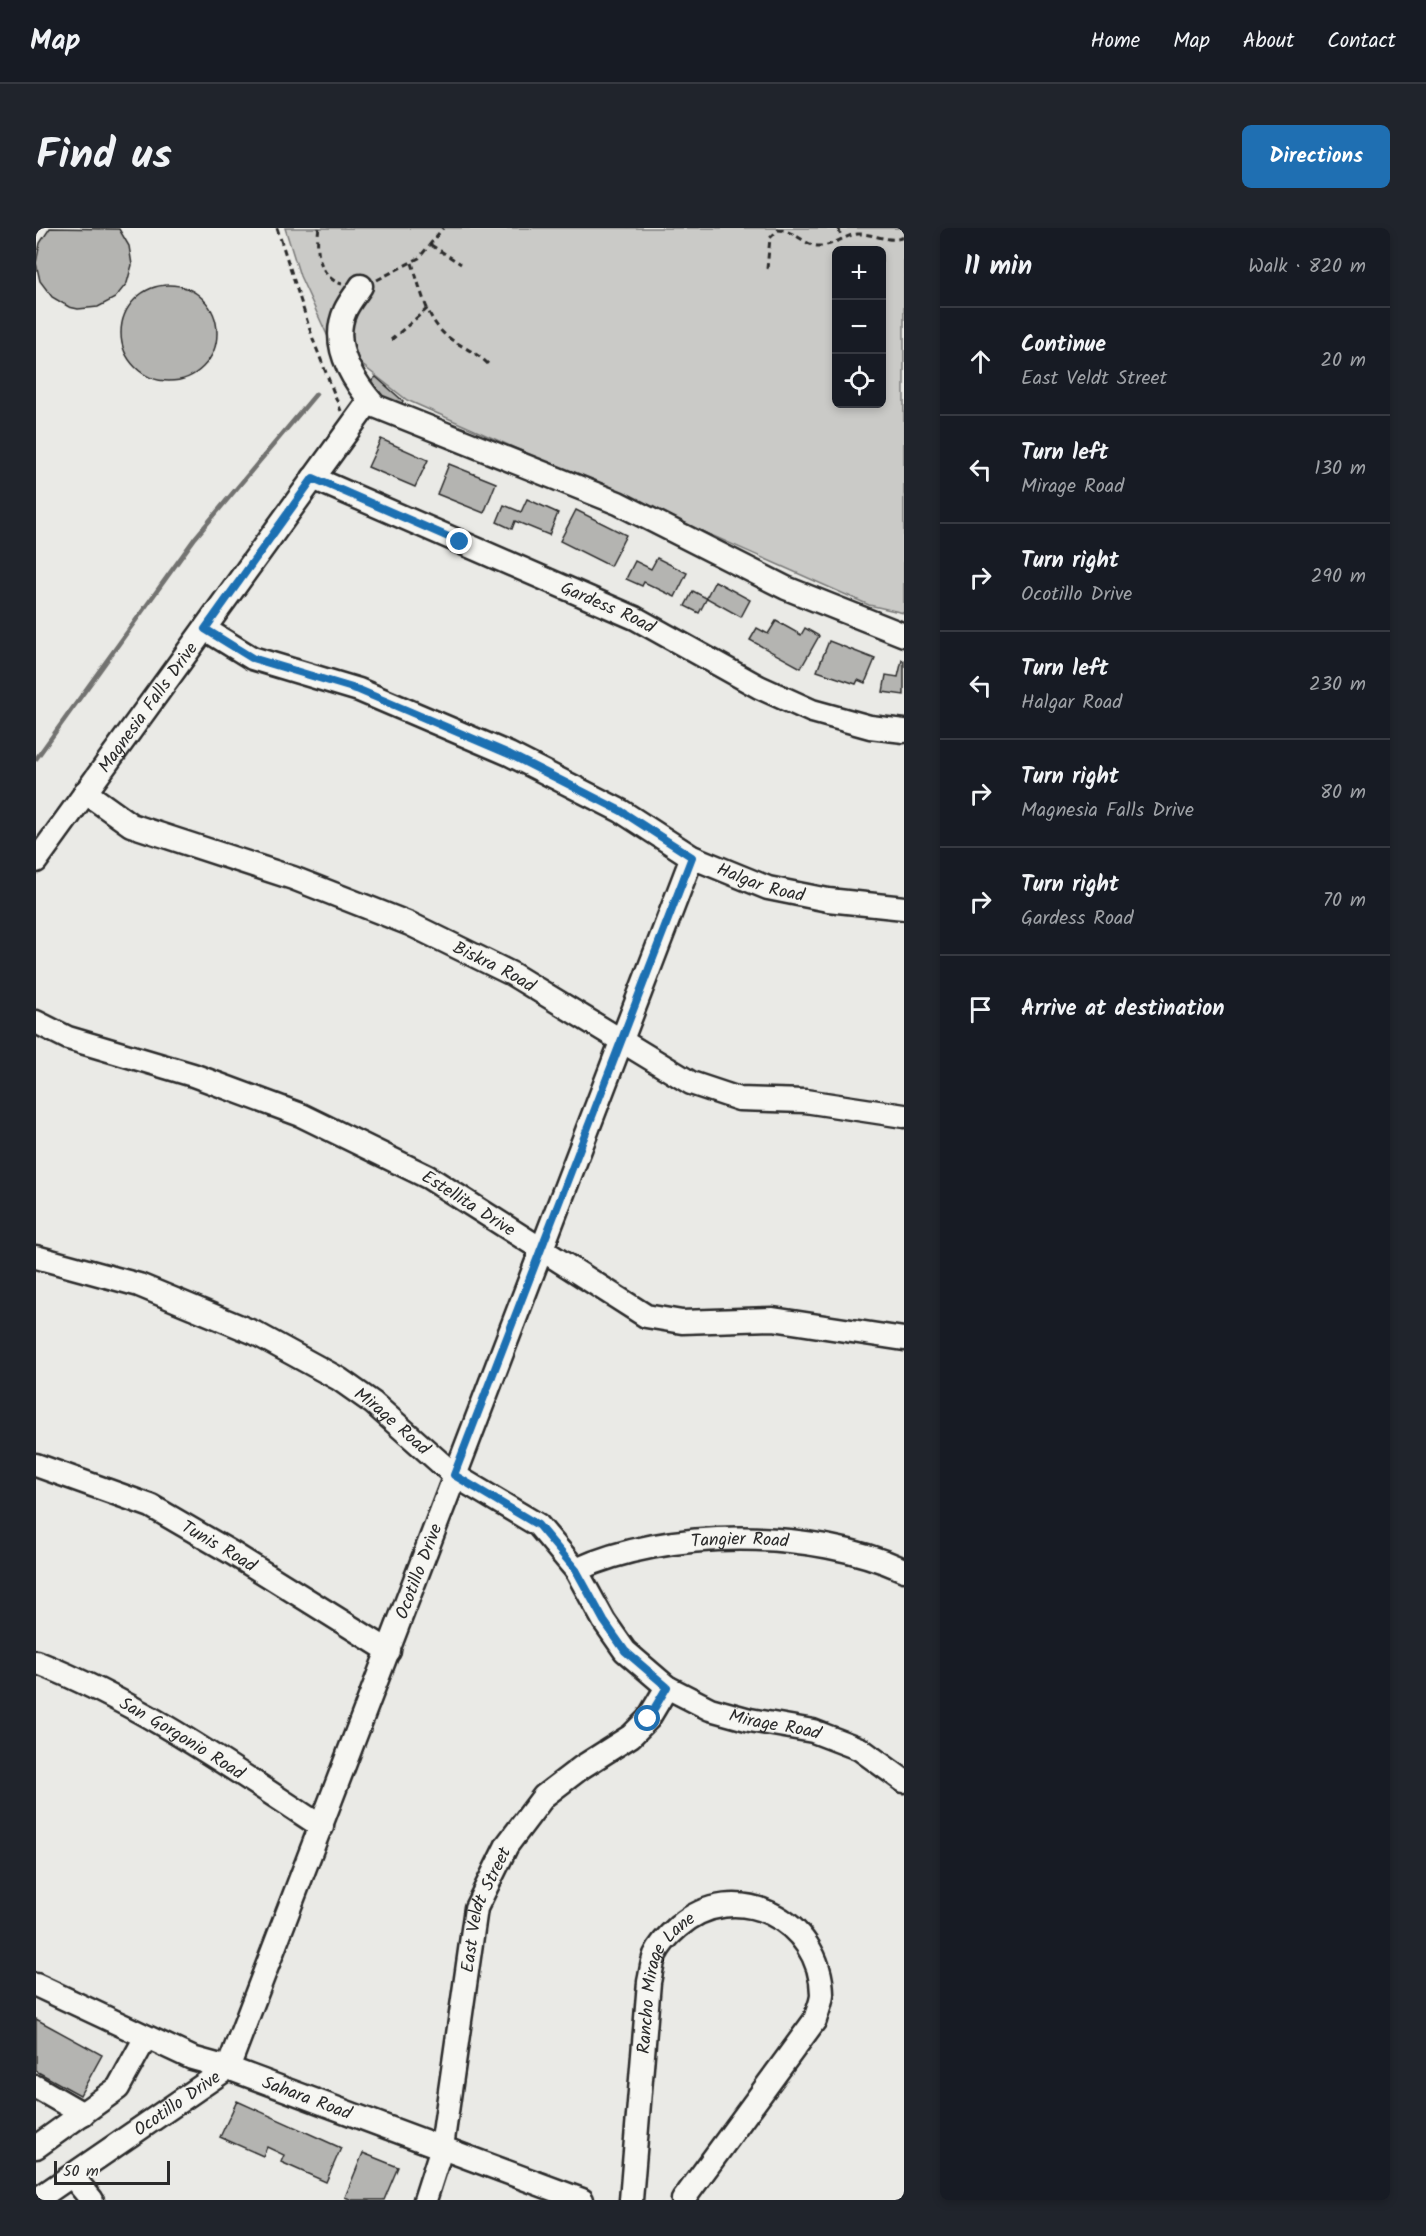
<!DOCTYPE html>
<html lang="en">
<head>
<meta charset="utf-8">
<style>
	body { margin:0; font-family:Kalam,sans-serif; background:#20242c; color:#f1f3f6 }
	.controls { position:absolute; right:18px; top:18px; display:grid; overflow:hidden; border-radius:9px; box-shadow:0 3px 9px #0003 }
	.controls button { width:54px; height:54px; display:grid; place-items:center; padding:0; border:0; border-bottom:2px solid #363941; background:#171b24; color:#f1f3f6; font:30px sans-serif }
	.scale { position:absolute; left:18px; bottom:15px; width:116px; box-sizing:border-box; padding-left:6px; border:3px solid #2b2b2b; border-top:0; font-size:16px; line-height:21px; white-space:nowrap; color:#2b2b2b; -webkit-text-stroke:4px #f6f6f2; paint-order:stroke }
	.stop { position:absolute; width:18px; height:18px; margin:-14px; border:4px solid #1f6fb2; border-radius:50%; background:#fff }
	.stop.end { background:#1f6fb2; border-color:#fff; box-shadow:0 2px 6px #0008 }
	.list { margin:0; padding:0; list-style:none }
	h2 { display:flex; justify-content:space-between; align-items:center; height:78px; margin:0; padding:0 24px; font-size:26px }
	h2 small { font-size:20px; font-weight:400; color:#9ea1a6 }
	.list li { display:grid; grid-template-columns:39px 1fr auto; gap:18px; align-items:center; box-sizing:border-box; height:108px; padding:0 24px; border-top:2px solid #363941 }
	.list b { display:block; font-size:22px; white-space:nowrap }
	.list p { margin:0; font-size:20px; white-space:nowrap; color:#9ea1a6 }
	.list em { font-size:20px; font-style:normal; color:#9ea1a6 }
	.icon { flex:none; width:33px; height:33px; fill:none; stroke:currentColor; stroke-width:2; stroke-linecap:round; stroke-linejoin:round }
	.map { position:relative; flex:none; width:868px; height:1972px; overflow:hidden; border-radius:9px }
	header { display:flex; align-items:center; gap:36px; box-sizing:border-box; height:84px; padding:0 30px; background:#171b24; border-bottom:2px solid #363941 }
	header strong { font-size:28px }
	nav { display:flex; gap:33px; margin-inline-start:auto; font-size:21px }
	.intro { display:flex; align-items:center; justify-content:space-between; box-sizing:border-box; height:144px; padding:0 36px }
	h1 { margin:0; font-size:42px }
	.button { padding:15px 27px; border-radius:9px; background:#1f6fb2; color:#fff; font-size:21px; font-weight:700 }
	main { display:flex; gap:36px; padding:0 36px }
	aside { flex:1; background:#171b24; border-radius:9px; box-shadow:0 3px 9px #0003 }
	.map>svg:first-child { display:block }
</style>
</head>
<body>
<header>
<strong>Map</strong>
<nav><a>Home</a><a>Map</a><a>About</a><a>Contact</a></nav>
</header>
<div class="intro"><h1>Find us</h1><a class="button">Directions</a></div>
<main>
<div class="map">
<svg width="868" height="1972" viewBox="0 0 868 1972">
	<rect width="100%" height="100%" fill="#eaeae6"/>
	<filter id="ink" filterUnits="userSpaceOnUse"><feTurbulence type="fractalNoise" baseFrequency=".0167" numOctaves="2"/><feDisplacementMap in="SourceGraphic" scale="12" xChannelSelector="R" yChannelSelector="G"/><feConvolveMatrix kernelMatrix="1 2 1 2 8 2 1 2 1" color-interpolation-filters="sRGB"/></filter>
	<g filter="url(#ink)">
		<path fill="#cacac7" stroke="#7a7a79" stroke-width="1.5" fill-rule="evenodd" d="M249,0h619v385l-35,-8 -462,-205 -78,-61 -29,-63zM800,22h46v154h-46z"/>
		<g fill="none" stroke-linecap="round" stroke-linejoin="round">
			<path stroke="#727270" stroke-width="4.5" d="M0,531l159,-221 121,-144"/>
		</g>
		<path fill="#b4b4b1" stroke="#2b2b2b" stroke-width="1.5" d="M14,0l69,1 10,17 3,19 -5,18 -12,15 -17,9 -20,2 -9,-2 -17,-10 -12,-16 -4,-18 4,-20z
			M85 105a48 48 0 1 1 96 0a48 48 0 1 1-96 0Z
			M340,149l27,24 -6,11 -31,-26z
			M345,211l47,21 -13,27 -47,-20z
			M413,236l47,19 -12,30 -47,-19z
			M491,271l31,14 -9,22 -34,-14 -3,8 -15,-7 7,-17 17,7z
			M540,282l50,25 -16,31 -50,-25z
			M621,330l30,15 -12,24 -31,-15 -2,4 -16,-7 9,-18 16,8z
			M679,353l35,19 -9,17 -34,-19 -8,15 -14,-7 8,-15 13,7z
			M740,393l25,14 4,-7 14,8 -18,32 -51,-28 7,-12 11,6z
			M793,413l46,18 -10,24 -7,-3 -2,4 -39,-13z
			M866,432l2,1v34l-21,-3 3,-17 12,2z
			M0,1791l66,36 -22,40 -44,-24z
			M201,1873l104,47 -15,34 -45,-20 3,-7 -17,-8 -4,9 -43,-19z
			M327,1925l35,14 -14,33h-32l-7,-3z"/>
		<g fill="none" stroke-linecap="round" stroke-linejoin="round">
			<g stroke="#2b2b2b" stroke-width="27">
				<g id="minor">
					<path d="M325,58c-5,8 -12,16 -16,25 -15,34 8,70 30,95l243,97 168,85 118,47"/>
					<path id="s1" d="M277,250l322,140 124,69 53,24 58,16 34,4"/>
					<path id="s2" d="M169,401l47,29 107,32 150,64 112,57 71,46 76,31 60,12 76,8"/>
					<path id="s3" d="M49,564l46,33 162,53 117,46 102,50 179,109 48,16 66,2 99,15"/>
					<path id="s4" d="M0,633l329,-454"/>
					<path id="s5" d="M0,794l32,16 125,37 108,40 127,62 218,139 36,6 91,-3 131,20"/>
					<path id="s6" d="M0,1029l103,28 116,48 84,46 34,24 81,72 84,50 38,45 28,51 21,30 42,36 43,22 40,11 63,11 47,18 44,32"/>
					<path id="s7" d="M0,1237l115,41 81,47 157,98"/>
					<path id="s8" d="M540,1342c91,-42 237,-42 328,0"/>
					<path id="s9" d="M0,1434c104,41 193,104 286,165"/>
					<path id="s10" d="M0,1757l156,73 36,10 354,132"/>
					<path d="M0,1859l47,27"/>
					<path d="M0,1919l82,-59 28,-51"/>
					<path d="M36,1948l20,24"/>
					<path id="s11" d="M0,1972l192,-132 464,-1211"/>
					<path id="s12" d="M389,1972l17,-53 34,-239 31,-63 37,-49 38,-29 49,-31 17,-17 19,-32"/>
					<path id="s13" d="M595,1972l18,-218c2,-9 3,-19 6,-27 5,-11 15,-21 23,-28 57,-51 143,-7 144,67 0,8 -5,18 -7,26l-132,180"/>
				</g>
			</g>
			<path stroke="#2b2b2b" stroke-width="3" stroke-dasharray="6 4.5" stroke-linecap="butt" d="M241,0l37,114 27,69
				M283,0c-4,21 0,50 23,56
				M803,0l2,13
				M395,17l30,19
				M376,35c9,27 15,61 40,77 14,9 27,14 38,26
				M731,41l3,-31 8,-8c16,0 25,14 39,16 16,1 27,-11 41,-12 16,-1 31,10 46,3
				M341,52l42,-22 24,-30
				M355,112l37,-32"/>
			<use href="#minor" stroke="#f6f6f2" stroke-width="22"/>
		</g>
	</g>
	<g fill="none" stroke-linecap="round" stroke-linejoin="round" filter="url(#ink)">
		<path stroke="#1f6fb2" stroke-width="8" d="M424,314l-147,-64 -108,151 47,29 107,32 150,64 112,57 71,46 -238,618 84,50 38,45 28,51 21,30 42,36 -19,32"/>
	</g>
	<g text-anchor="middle" stroke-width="5" stroke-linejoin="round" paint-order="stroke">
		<g font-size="18" fill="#2b2b2b" stroke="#f6f6f2">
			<text dy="6" stroke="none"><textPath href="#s1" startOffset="322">Gardess Road</textPath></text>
			<text dy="6" stroke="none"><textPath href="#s4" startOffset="190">Magnesia Falls Drive</textPath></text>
			<text dy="6" stroke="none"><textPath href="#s2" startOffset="614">Halgar Road</textPath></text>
			<text dy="6" stroke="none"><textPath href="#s3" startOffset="447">Biskra Road</textPath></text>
			<text dy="6" stroke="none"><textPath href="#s5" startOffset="471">Estellita Drive</textPath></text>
			<text dy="6" stroke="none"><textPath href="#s6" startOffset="396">Mirage Road</textPath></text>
			<text dy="6" stroke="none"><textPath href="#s8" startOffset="168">Tangier Road</textPath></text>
			<text dy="6" stroke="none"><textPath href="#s7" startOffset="201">Tunis Road</textPath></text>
			<text dy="6" stroke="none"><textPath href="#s11" startOffset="765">Ocotillo Drive</textPath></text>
			<text dy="6" stroke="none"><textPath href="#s6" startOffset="900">Mirage Road</textPath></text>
			<text dy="6" stroke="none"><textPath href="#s9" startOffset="165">San Gorgonio Road</textPath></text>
			<text dy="6" stroke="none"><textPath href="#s12" startOffset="298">East Veldt Street</textPath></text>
			<text dy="6" stroke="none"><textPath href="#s13" startOffset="224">Rancho Mirage Lane</textPath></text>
			<text dy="6" stroke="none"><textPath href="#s10" startOffset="294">Sahara Road</textPath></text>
			<text dy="6" stroke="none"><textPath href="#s11" startOffset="171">Ocotillo Drive</textPath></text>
		</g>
	</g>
</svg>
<div class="controls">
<button>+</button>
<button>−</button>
<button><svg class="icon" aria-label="locate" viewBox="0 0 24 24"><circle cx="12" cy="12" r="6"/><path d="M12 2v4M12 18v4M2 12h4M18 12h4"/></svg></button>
</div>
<div class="scale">50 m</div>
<div class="stop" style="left:612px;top:1491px"></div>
<div class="stop end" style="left:424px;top:314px"></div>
</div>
<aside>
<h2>11 min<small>Walk · 820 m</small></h2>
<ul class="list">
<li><svg class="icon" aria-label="ahead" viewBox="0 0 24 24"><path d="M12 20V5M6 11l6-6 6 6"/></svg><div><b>Continue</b><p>East Veldt Street</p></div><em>20 m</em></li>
<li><svg class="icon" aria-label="left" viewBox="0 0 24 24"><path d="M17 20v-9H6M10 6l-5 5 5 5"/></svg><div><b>Turn left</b><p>Mirage Road</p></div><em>130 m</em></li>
<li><svg class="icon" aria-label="right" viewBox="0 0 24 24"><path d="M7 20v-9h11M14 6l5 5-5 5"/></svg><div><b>Turn right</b><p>Ocotillo Drive</p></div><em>290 m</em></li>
<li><svg class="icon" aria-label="left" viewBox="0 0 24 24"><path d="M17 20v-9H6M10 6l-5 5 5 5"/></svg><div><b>Turn left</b><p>Halgar Road</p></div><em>230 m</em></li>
<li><svg class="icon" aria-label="right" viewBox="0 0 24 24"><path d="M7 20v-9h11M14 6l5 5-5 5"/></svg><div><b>Turn right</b><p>Magnesia Falls Drive</p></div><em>80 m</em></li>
<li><svg class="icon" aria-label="right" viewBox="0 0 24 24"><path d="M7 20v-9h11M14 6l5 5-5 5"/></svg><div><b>Turn right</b><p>Gardess Road</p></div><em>70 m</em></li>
<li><svg class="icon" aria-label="arrive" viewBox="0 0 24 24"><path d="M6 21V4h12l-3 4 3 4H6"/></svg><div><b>Arrive at destination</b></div></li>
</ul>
</aside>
</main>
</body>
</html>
